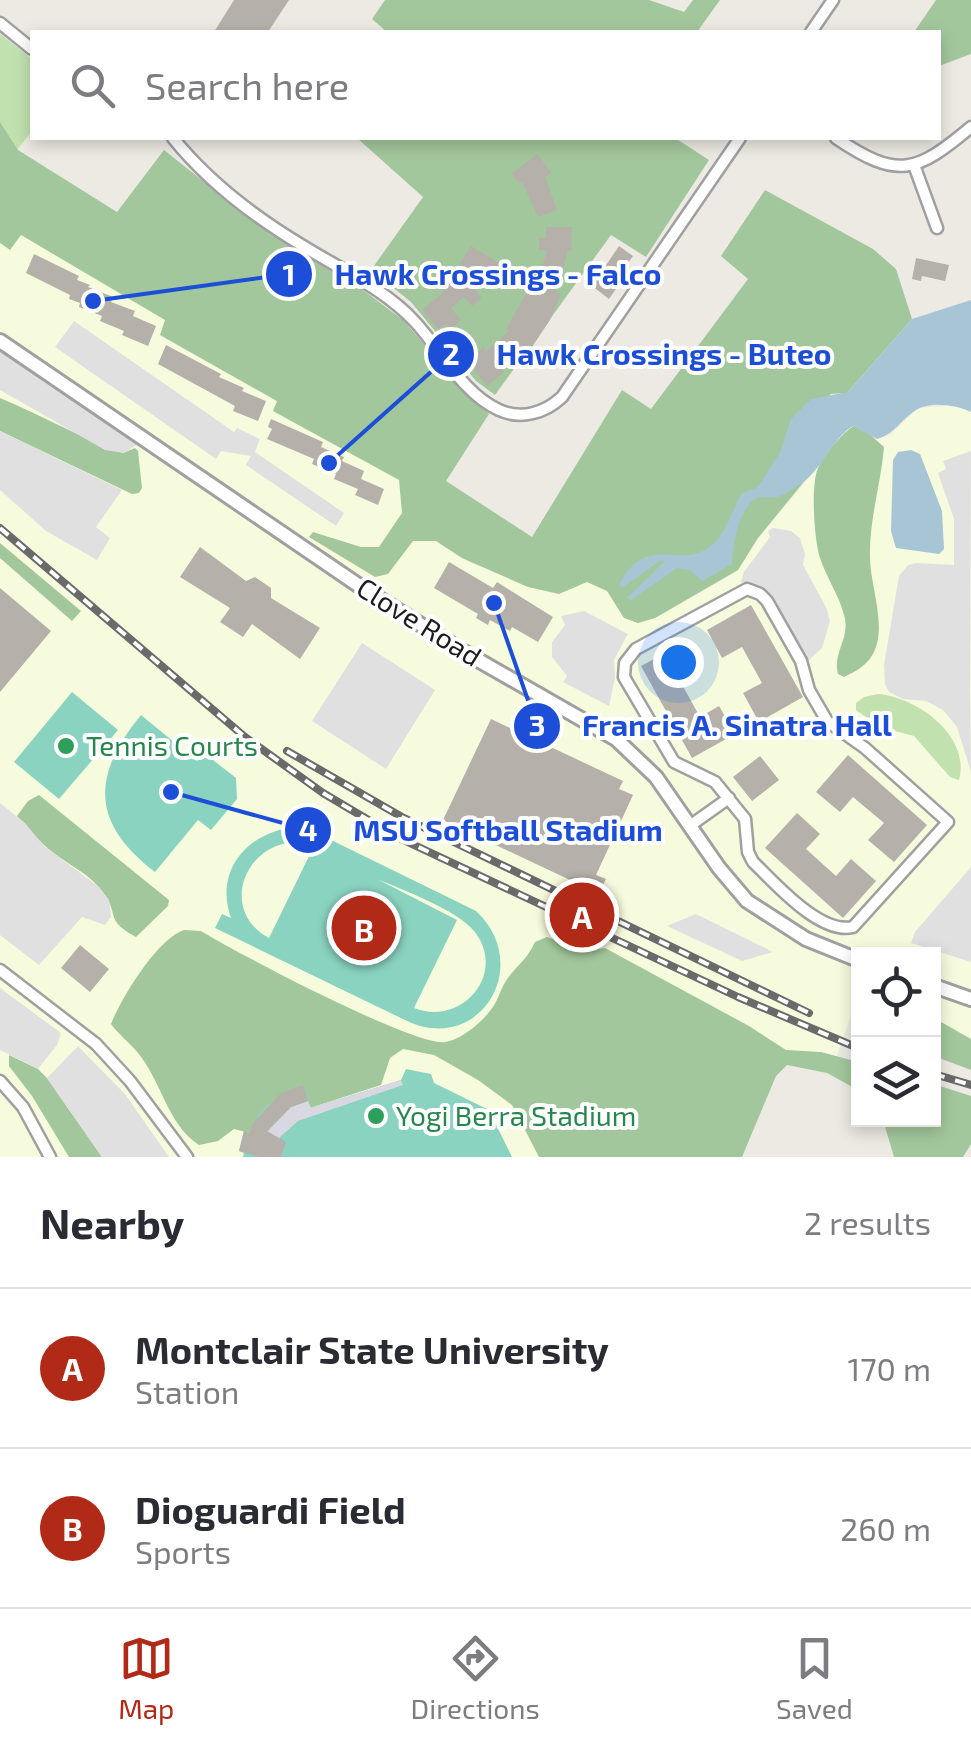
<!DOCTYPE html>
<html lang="en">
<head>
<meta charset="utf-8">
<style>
	body { margin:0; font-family:"Exo 2",sans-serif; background:#f2f2f3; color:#2b2b33 }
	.controls { position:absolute; right:30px; bottom:30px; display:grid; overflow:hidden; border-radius:0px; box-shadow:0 5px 15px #0003 }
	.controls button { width:90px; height:90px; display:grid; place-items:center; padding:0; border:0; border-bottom:2px solid #e1e1e2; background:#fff; color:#2b2b33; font:50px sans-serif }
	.you { position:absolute; left:678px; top:662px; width:35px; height:35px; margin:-25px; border:8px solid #fff; border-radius:50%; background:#1a73e8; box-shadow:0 0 0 15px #1a73e833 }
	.badge { display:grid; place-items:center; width:65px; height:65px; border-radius:50%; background:#b12a17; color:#fff; font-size:32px; font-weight:700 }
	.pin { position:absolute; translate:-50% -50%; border:5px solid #fff; box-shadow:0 2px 10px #0006 }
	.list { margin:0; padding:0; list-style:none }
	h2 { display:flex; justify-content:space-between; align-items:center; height:130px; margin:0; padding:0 40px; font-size:42px }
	h2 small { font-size:32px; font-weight:400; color:#7c7c81 }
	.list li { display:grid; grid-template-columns:65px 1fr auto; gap:30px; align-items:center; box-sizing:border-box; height:160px; padding:0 40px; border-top:2px solid #e1e1e2 }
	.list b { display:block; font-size:38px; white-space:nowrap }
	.list p { margin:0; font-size:32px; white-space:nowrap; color:#7c7c81 }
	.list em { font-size:32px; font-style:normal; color:#7c7c81 }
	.icon { flex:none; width:55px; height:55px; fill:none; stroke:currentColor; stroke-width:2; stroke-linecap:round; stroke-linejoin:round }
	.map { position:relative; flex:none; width:971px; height:1157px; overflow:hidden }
	.search { position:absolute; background:#fff; box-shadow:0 5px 15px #0003; left:30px; right:30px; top:30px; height:110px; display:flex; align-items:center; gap:25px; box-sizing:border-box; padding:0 35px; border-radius:0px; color:#7c7c81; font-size:38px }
	.sheet { height:450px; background:#fff }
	nav { display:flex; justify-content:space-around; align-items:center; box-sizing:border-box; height:140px; border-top:2px solid #e1e1e2; background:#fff; font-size:28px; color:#7c7c81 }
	nav a { display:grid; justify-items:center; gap:5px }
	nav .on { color:#b12a17 }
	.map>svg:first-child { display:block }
</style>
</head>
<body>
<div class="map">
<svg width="971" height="1157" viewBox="0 0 971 1157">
	<rect width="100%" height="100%" fill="#eceae3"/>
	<path fill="#f7fbdd" d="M20,234l146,86 -5,16 117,66 -4,10 126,68 36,61 25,17 67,29 59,-5 20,9 17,26 14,6 18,-5 81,-47 21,-33 79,-94 53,-9 28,-27 38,-3 15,7v627l-37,-21v-64h-76v41l-24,70 -42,-13 -148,105h-644v-914z"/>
	<path fill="#c1e1ae" d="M0,34l32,25v72l-15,19 -17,-28z
		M878,694c39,3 93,42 81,86l-9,-3 -36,-41 -34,-9 -24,-17v-7l8,-6z"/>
	<path fill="#a3c79c" d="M385,0h264l35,12 9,-12h27l-23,32h-310l-15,-13z
		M936,0h35v54l-32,12 -1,-34h-24z
		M0,122l18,28 99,62 47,-62 106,84 89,53 44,33 60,70 26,24 -43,67 86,56 90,-147 29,19 97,-130 -27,-23 44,-66 108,59 23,20 16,50 -65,74 -17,1 -23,84 -49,60 -20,32 -83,48 -17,5 -14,-5 -17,-27 -20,-9 -28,12 -31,-7 -66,-29 -26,-17h-23l-25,33 -13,3 -66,-40 4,-5 48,15h18l23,-34 -3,-33 -126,-69 4,-10 -117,-66 5,-15 -144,-85 -11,15 -10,-7z
		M357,138h318l34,22 -63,97 -35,-22 -116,160 -19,-14 -65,-79 -40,-32 52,-73z
		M0,398c42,17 80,40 123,55l12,-5 3,3 4,37 -3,5 -7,1 -132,-63z
		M854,426l11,4 19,17c-3,37 -15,73 -14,110 0,29 17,68 4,95 -6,13 -18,19 -30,25l-6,-3c-6,-22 13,-35 6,-59 -5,-20 -18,-38 -24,-57 -6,-18 -10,-77 -1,-92 6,-12 24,-34 35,-40z
		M0,543l81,68 -9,10 -72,-63z
		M39,795l130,105 -1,6 -32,31c-31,-17 -17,-21 -31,-42 -15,-23 -42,-32 -61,-50 -10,-9 -18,-20 -27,-29l11,-15z
		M184,930l17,1c34,21 214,116 244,111 15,-2 35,-18 44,-30 9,-9 11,-24 19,-34 11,-15 18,-17 27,-36l12,-5 39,14 19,-3 144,78 37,24 35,2 37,10v28l-31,-17 -40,-8 -11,11 -34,81h-203l-27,-52 -34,-25 -44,-25 -31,-6 -13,9 -9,27 -71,23 -60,25 -16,-4 -16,12 -19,4c-32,-21 -37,-63 -61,-92 -8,-10 -19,-18 -27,-29 10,-26 47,-86 73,-94z
		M934,1018l37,21v31l-37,-14z
		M9,1055l29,14 9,9 55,79h-33l-37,-61 -23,-30z
		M934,1084l37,12v48l-8,13h-69l-11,-37h51z"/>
	<path fill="#8ad3c0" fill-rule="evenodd" d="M72,692l46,38 -59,69 -45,-37z
		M141,715l56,46 7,-8 32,25 1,21 -26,31 -13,-10 -43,52c-65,-50 -63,-97 -14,-157z
		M288,828l33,7 155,76c58,54 4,144 -69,110l-192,-93 7,-14 9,4c-16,-45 13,-82 57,-90zM294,842l19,6 -44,90c-49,-26 -27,-92 25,-96zM377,879c26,11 80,31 97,52 34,42 -12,96 -60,77l43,-88z
		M406,1069l25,5 3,9 55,27 23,47h-269l1,-4 -5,-2 5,-20 6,2c7,-25 30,-40 53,-48l8,23 90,-28z"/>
	<path fill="#e0e0e0" d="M74,321l160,111 3,-4 23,11 -5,13 89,61 -8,13 -90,-61 5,-9 -30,-5 -5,8 -161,-112z
		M0,351l51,36 87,57 -14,9 -19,-3 -105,-60z
		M0,431l122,59 -26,37 14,11 -13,22 -51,-29 -46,-41z
		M971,451l-1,238 1,83 -14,-45 -14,-17 -17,-9 -23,-2 -14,-7 -4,-8 -1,-19 15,-89 9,-11 8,-2 38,2v-46l-16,-46 8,-4 -3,-8z
		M773,528l18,3 9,7 5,16 -2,11 24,44 3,12 -8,27 -14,13 -36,-65 -11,-9 -20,-5 3,-10 26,-35 -2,-6z
		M584,611l44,23 -14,26 1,18 -6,28 -46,-24 4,-6 -15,-19v-15l13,-17 -4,-9z
		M362,643l73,47 -49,79 -74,-48z
		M0,803l25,20 19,23 55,41 10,13 2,17 -6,8 -23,-8 -43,48 -39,-30z
		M971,867v95l-60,-19 4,-11z
		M696,914l77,38 -31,9 -75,-35z
		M0,988l61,45 -4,12 -19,24 -38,-19z
		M78,1046l47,48 44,63h-67l-55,-79z"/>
	<path fill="#d9d7e2" d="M401,1080l2,5 -105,36 -19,17 -6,19h-13l8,-26 23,-24 17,-6 3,7z"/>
	<path fill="#a8c5d5" d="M971,300v112c-15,-7 -40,-11 -55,-2 -16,10 -21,24 -39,29l-24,-13c-19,11 -29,38 -46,53 -8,6 -18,14 -27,17 -11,4 -21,-3 -30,7 -13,16 -17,41 -18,61l-30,17 -10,-10 -15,-3 -46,32 -4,-2 38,-37 -4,-1 -39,28 -3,-3c27,-52 58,-16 89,-37 17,-11 24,-37 33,-54l17,-7 22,-34 11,-34 20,-20 37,-7 64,-73z
		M911,450l9,4 22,57 2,38 -5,5 -43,-6 -5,-17 2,-71 5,-8z"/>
	<path fill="#b5b0a9" d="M234,0h55l-21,32h-54z
		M538,154l13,19 -6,4 12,33 -19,7 -16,-35 -3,2 -7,-11z
		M546,227h26l-1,24 -3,-1 -12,42 5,2 -11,26 -18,27 -3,-2 -28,24 3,3 -17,14 -15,-19 6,-7 -3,-4 8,-9 3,4 23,-20 -3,-2 21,-37 7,3 13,-45h-8v-12h7z
		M471,246l30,18 -7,11 -10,-7 -3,5 -4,-2 -7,13 12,14 -10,8 -8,-9 -13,11 10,12 -10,9 -5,-5 -7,6 -17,-20 23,-19 -3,-4 23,-18 -6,-4z
		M619,246l14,10 -19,27 4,3 -9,13 -17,-13z
		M34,254l45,22 -2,4 13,5 -2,2 25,10 -2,5 24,9 -2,5 23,10 -8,20 -26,-11 2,-4 -24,-10 2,-5 -23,-9 1,-4 -11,-4 1,-4 -44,-22z
		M916,258l33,7 -4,16 -23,-5 -1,5 -9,-2z
		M166,345l55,29 -2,3 25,11 -2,3 24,10 -8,20 -25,-10 2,-5 -77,-42z
		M271,419l52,23 -2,5 23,10 -2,4 22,10 -3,8 23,10 -6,16 -23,-10 3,-6 -24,-10 2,-5 -24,-10 2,-5 -47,-20 5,-10 -4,-2z
		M200,547l46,34 9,-4 16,11v10l49,30 -20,31 -48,-35 -9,13 -23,-15 10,-14 -50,-31z
		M449,562l44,26 4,-6 56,35 -15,25 -26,-15 -2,4 -20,-11 -2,5 -12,-7 2,-4 -44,-26z
		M0,588l51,43 -51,61z
		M751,605l52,92 -44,25 -16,-29 19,-10 -20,-36 -20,11 -15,-28z
		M684,643l15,27 -19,11 20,36 19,-11 16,28 -43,24 -51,-92z
		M491,719l132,62 -4,8 14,6 -37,80 10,4 -7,14 15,7 -3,7 -25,-11 3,-7 -146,-69z
		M848,755l79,70 -33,37 -26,-22 16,-17 -31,-26 -13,15 -24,-20z
		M760,756l19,24 -27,21 -19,-24z
		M797,813l23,21 -14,15 30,27 15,-17 25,22 -33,37 -78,-70z
		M558,900l31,14 -10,24 -5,2 -25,-12z
		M80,945l29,24 -19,23 -29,-24z
		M303,1085l5,16 -17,6 -24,24 19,11 -5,15h-22l-20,-6 5,-20 6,2 3,-10 28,-30z"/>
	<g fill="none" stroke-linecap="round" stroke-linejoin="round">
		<g stroke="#a0a0a0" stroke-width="15">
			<path id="minor" d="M0,23l32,26
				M811,32l22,-32
				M173,138c37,46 84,81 135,111 36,22 79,42 107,73 26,28 48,72 84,88 22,10 46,3 63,-13l178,-259
				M836,138c62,42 80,35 135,-11
				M914,165l23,63
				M747,589l13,5 7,7 34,60 8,29 18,31 38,27 83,74 -95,105c-33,8 -78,-44 -100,-65l-5,-10 -3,-33 -30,-37 -41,-20 -50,-85 1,-14 11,-14z
				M691,825l38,-27
				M0,970l96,74 34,37 57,76
				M0,1081l23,26 27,50"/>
		</g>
		<g stroke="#a0a0a0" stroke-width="18">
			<path id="tertiary" d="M0,341l361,246 103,65 152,87 40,38 63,91 28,33 59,38 52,21
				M934,986l37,13"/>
		</g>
		<use href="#minor" stroke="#fff" stroke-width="10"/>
		<use href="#tertiary" stroke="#fff" stroke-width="12"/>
		<g stroke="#6a6a6a" stroke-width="8">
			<path id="rail" d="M0,528l245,209 78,56 74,44 341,160 120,51
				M287,751l115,66 407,196
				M934,1074l37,11"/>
		</g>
		<use href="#rail" stroke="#fff" stroke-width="4" stroke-dasharray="11" stroke-linecap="butt"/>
	</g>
	<g fill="#2e9e5b" stroke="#fff" stroke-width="4">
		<circle cx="66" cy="746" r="10"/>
		<circle cx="376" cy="1116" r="10"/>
	</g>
	<g text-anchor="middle" stroke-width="8" stroke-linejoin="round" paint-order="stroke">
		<g font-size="28" fill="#1c1c1c" stroke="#fff">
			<text transform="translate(419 622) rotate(32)" y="10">Clove Road</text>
		</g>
		<g font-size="28" fill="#27864d" stroke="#fff" text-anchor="start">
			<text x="86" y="756">Tennis Courts</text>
			<text x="396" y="1126">Yogi Berra Stadium</text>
		</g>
	</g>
	<path fill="none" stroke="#1d4ed8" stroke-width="4" d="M93 301L289 274M329 463L451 354M494 603L537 726M171 792L308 830"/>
	<g fill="#1d4ed8" stroke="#fff" stroke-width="4">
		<circle cx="93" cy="301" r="10"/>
		<circle cx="329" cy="463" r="10"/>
		<circle cx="494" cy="603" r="10"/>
		<circle cx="171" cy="792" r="10"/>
		<circle cx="289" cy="274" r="25"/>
		<circle cx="451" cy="354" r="25"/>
		<circle cx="537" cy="726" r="25"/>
		<circle cx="308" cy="830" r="25"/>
	</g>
	<g font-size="30" text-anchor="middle" font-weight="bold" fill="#fff">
		<text x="289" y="285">1</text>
		<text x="451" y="365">2</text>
		<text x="537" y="736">3</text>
		<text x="308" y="841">4</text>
	</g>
	<g font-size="30" text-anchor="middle" font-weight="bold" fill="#1d4ed8" stroke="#fff" stroke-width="8" stroke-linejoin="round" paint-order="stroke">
		<text x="498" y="285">Hawk Crossings - Falco</text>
		<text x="664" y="365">Hawk Crossings - Buteo</text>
		<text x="737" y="736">Francis A. Sinatra Hall</text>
		<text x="508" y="841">MSU Softball Stadium</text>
	</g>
</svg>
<div class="controls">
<button><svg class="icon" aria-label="locate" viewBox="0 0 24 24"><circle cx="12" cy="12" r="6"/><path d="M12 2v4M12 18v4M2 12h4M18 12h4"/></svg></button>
<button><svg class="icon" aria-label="layers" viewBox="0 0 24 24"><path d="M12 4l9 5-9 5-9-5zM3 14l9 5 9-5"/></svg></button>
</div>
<div class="you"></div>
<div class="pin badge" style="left:582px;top:915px">A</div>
<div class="pin badge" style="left:364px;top:928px">B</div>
<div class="search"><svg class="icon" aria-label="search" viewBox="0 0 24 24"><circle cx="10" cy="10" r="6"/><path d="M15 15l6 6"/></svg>Search here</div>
</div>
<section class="sheet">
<h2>Nearby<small>2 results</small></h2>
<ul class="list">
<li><span class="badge">A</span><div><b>Montclair State University</b><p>Station</p></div><em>170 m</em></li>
<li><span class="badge">B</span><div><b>Dioguardi Field</b><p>Sports</p></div><em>260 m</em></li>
</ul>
</section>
<nav>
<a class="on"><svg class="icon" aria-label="map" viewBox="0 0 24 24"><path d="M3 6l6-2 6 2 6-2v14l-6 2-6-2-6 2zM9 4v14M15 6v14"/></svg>Map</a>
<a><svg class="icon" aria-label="directions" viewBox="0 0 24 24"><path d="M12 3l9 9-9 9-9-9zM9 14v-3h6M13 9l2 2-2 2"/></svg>Directions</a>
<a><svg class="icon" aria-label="saved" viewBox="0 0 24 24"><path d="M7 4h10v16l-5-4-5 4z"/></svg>Saved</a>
</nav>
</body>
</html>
